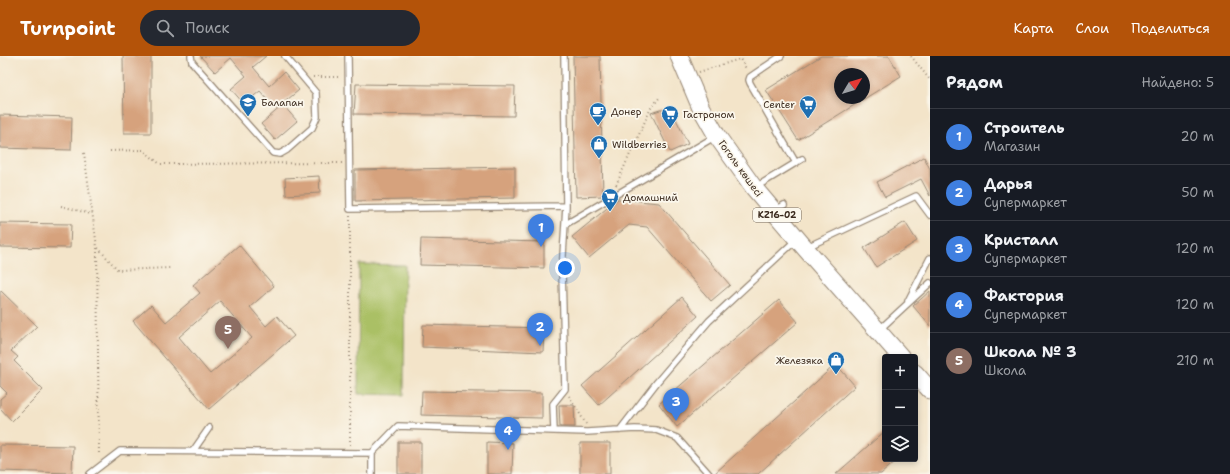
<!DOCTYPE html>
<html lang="ru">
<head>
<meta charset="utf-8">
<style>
	body { margin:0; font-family:"Shantell Sans",sans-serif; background:#242831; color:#f1f3f6 }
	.controls { position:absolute; right:12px; bottom:12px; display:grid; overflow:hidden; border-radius:4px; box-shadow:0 2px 6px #0003 }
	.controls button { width:36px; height:36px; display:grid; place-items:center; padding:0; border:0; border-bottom:1px solid #363941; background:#171b24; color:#f1f3f6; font:20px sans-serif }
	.compass { position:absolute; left:834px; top:12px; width:36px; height:36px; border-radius:50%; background:#171b24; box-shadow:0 2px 6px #0003; rotate:52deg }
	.you { position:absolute; left:565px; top:212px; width:14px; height:14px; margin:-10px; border:3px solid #fff; border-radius:50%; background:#1a73e8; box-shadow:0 0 0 6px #1a73e833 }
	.badge { display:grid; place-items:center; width:26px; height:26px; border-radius:50%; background:#b45309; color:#fff; font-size:13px; font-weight:700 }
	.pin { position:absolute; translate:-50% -33px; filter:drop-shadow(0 1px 2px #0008) }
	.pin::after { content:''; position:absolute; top:21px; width:14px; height:12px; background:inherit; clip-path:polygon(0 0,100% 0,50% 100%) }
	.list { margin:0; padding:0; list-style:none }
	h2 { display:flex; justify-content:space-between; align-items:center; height:52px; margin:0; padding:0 16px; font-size:17px }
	h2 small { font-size:13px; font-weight:400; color:#9ea1a6 }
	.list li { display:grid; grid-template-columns:26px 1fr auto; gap:12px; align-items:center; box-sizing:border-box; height:56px; padding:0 16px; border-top:1px solid #363941 }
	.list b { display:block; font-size:15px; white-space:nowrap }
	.list p { margin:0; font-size:13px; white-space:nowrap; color:#9ea1a6 }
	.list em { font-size:13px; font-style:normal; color:#9ea1a6 }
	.icon { flex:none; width:22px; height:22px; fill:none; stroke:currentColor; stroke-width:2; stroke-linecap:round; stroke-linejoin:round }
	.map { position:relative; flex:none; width:930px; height:418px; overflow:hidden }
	header { display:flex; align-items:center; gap:24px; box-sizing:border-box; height:56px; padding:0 20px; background:#b45309; color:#fff }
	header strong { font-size:19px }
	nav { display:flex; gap:22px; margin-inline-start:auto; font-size:14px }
	.search { width:280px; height:36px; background:#242831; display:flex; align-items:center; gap:10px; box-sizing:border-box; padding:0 14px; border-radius:22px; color:#9ea1a6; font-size:15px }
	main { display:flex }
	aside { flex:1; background:#171b24 }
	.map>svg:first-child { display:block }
</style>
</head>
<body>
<header>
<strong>Turnpoint</strong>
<div class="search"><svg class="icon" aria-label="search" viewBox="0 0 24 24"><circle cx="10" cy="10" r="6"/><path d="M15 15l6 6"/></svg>Поиск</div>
<nav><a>Карта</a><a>Слои</a><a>Поделиться</a></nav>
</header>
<main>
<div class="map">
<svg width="930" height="418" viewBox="0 0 930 418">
	<rect width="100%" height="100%" fill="#fbf7ec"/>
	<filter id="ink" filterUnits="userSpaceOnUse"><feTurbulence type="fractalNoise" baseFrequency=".025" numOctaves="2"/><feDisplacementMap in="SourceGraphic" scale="8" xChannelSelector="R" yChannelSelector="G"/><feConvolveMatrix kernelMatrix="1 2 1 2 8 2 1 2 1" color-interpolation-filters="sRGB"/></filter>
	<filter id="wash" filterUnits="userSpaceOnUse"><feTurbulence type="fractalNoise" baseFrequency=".012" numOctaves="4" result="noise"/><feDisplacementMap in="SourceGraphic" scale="16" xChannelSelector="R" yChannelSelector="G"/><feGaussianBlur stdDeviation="0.9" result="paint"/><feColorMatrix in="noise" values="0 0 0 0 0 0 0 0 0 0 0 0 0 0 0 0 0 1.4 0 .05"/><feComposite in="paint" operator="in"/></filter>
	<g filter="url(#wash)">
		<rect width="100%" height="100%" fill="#f3e4c9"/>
		<path fill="#aac065" stroke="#727542" d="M359,208l46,1 -1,130 -46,-1z"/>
		<g id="blocks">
			<path fill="#d6a27d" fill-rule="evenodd" d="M123,0h28v77h-27z
				M200,0h66l-13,11 16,19 15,-14 15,18 -23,19 -16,-18 -16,13 -13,-15 15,-13 -15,-18 -16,14z
				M573,0h27l3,140 -27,1z
				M821,0h68l12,20 -103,64 -32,-50zM840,18h24v24h-24z
				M356,28l159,2 -1,30 -160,-2z
				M283,49l14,16 -22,19 -14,-16z
				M660,54h5l9,5 14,29 -18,8 -19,-39z
				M0,59l72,2 -1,33 -71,-2z
				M924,101l6,12v27l-9,-17 -36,18 -8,-15z
				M515,111v31l-160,3v-31z
				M319,120l1,17 -34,2 -1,-17z
				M618,143l41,4 71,82 -19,16 -64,-74 -18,-2 -40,33 -17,-21z
				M905,166l12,19 -41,26 -12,-19z
				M0,167l71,1 -1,24 -70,-1z
				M421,183l123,3v26l-124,-3z
				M239,189l35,41 -24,21 16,19 11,-10 17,20 -85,73 -76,-88 18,-16 15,17 34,-29 -7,-8zM220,245l32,37 -42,36 -31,-37z
				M0,234l37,36 -26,25 7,6 -4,4 29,29 -31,31 -12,-13v-9l7,-6 -7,-7z
				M930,235v35l-17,-20z
				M682,241l16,19 -99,89 -17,-19z
				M779,244l19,22 -121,105 -18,-23z
				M423,269l121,3 -1,24 -121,-5z
				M836,308l19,22 -97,88h-44z
				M422,335l120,2v25l-121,-3z
				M559,349h15l1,22h-15z
				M885,375v28h13l-17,15h-45z
				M398,386h23v32h-23z
				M487,386l26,1 -1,31h-25z
				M580,387h30v31h-30z
				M0,389l73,1 -1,27 -72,-2z"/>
		</g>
	</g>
	<g filter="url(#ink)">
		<use href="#blocks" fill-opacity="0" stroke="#978774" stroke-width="1"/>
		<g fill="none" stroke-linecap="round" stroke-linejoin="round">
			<g stroke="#978774" stroke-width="8">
				<path id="lane" d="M191,0l1,6 81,91 7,1 7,-4 25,-22 5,-11 -1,-24 -31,-37
					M348,0l2,153 216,-3
					M781,0l-31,21 -1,3 1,3 46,80
					M756,131l46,-28
					M776,154l8,-5
					M566,168l150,-88
					M807,191l109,-51 14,19
					M908,245l22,-43
					M879,274l51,-47
					M620,374l37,-48 52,-61 87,-81
					M554,375l-1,-27 12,-15 -3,-117 4,-66 -2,-150
					M193,395l16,-23
					M90,418l30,-23 252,2
					M372,418v-21l26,-27 156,5 33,1 48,-3 21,1 21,8 32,36"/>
			</g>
			<g stroke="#978774" stroke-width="19">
				<path id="primary" d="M679,0l22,52 16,28 37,52 51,60 96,109
					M915,317l15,17"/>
			</g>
			<path stroke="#978774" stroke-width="2" stroke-dasharray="1 3" stroke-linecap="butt" d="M911,0l19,24
				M699,16l41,-13 7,11
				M313,21h28
				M110,95l33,-1 17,14 182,-1
				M84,97l13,94 2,209
				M616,129l35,-77 9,-11
				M61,150l30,8
				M350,160v230
				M98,192l20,22 52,-2
				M569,340l17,28"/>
			<use href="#lane" stroke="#fff" stroke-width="5.5"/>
			<use href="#primary" stroke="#fff" stroke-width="17"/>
		</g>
	</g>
	<defs>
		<g id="school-pin" transform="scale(0.9)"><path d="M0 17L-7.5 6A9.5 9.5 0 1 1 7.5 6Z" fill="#1f6fb2" stroke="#fbf7ec"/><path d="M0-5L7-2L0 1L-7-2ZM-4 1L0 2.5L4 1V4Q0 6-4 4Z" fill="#fff"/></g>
		<g id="supermarket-pin" transform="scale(0.9)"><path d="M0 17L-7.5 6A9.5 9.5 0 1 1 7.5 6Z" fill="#1f6fb2" stroke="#fbf7ec"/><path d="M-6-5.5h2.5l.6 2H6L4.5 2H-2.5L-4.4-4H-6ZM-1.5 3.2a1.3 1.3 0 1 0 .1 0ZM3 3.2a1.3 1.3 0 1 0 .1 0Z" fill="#fff"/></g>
		<g id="cafe-pin" transform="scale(0.9)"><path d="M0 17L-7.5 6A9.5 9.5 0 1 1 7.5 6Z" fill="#1f6fb2" stroke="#fbf7ec"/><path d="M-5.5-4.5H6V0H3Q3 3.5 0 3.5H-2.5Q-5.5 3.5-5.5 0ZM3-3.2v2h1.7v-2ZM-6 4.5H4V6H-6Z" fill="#fff"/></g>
		<g id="shop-pin" transform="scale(0.9)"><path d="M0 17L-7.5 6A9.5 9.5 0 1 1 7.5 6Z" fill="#1f6fb2" stroke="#fbf7ec"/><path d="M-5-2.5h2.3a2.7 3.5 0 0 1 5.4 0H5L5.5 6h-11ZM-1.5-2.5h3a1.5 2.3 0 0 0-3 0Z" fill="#fff"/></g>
	</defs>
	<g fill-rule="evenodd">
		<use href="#school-pin" x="248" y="46"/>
		<use href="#supermarket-pin" x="808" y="48"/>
		<use href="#cafe-pin" x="598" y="55"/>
		<use href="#supermarket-pin" x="670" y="58"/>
		<use href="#shop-pin" x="599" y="88"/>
		<use href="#supermarket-pin" x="610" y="141"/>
		<use href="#shop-pin" x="836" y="304"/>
	</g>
	<g text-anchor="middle" stroke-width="3.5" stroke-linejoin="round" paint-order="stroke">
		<rect fill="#fbf7ec" stroke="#75685c" stroke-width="1" x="753" y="152" width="48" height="14" rx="3"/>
		<g font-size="9" font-weight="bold" fill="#3b2a1e">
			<text x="777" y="162">KZ16-02</text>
		</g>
		<g font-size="10" fill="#3b2a1e" stroke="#fbf7ec" text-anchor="start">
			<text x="261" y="50">Балапан</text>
			<text x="795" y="52" text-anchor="end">Center</text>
			<text x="611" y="59">Донер</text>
			<text x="683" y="62">Гастроном</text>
			<text x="612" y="92">Wildberries</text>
			<text x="623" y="145">Домашний</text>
			<text x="823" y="308" text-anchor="end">Железяка</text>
		</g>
		<g font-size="10" fill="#3b2a1e" stroke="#fbf7ec">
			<text transform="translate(741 112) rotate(54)" y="4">Гоголь көшесі</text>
		</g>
	</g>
</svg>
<div class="controls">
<button>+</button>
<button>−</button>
<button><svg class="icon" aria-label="layers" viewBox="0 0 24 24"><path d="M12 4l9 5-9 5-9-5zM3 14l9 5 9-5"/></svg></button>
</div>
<svg class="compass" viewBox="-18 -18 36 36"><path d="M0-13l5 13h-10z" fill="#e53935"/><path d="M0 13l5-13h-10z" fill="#9ea1a6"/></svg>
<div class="you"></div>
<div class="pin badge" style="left:541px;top:191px;background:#3f7fe0">1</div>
<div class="pin badge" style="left:540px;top:290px;background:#3f7fe0">2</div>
<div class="pin badge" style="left:676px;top:365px;background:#3f7fe0">3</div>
<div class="pin badge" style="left:508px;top:394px;background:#3f7fe0">4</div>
<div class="pin badge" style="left:228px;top:293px;background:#8d6e63">5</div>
</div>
<aside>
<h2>Рядом<small>Найдено: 5</small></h2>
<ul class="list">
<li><span class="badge" style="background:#3f7fe0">1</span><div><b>Строитель</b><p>Магазин</p></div><em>20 m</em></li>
<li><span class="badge" style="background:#3f7fe0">2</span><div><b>Дарья</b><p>Супермаркет</p></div><em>50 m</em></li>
<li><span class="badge" style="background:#3f7fe0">3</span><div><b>Кристалл</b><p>Супермаркет</p></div><em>120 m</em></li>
<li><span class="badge" style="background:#3f7fe0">4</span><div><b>Фактория</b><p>Супермаркет</p></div><em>120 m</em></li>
<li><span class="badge" style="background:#8d6e63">5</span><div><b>Школа № 3</b><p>Школа</p></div><em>210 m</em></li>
</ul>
</aside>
</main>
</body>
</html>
